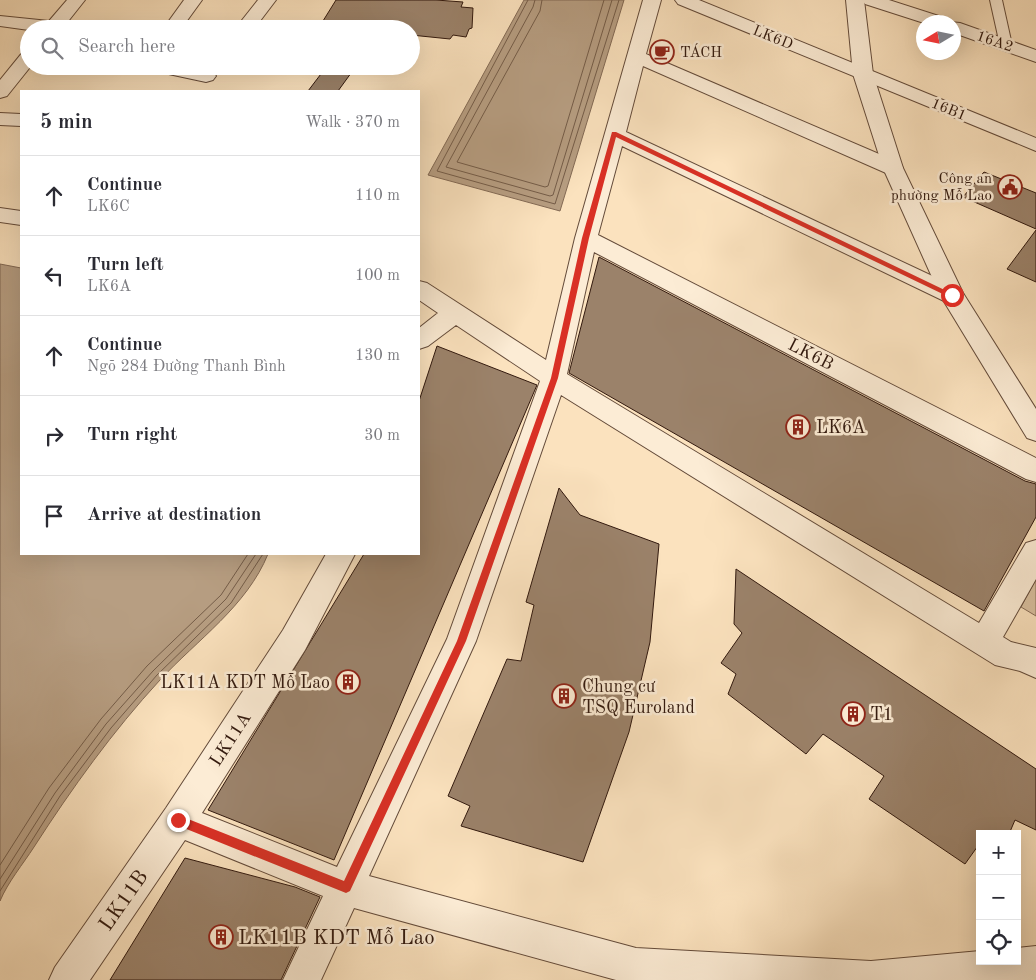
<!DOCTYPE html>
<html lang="en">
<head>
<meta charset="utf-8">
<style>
	body { margin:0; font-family:"Old Standard TT",serif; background:#f7f7f7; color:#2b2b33 }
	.controls { position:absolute; right:15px; bottom:15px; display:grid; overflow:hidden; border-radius:0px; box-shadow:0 5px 20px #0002 }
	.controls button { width:45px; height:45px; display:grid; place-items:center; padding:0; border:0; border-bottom:1px solid #e1e1e2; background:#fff; color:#2b2b33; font:25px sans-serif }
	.compass { position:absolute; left:916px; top:15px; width:45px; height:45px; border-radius:50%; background:#fff; box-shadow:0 5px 20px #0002; rotate:260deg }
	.stop { position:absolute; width:15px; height:15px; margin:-11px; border:4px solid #d93025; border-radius:50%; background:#fff }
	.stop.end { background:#d93025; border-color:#fff; box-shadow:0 1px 5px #0008 }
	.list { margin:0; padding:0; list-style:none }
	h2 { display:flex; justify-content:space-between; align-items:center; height:65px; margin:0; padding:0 20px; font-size:21px }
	h2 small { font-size:16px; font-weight:400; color:#7c7c81 }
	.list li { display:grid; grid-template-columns:32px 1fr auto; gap:15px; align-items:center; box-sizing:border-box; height:80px; padding:0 20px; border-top:1px solid #e1e1e2 }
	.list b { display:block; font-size:19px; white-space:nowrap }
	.list p { margin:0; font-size:16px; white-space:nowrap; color:#7c7c81 }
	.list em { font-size:16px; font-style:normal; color:#7c7c81 }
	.icon { flex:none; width:28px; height:28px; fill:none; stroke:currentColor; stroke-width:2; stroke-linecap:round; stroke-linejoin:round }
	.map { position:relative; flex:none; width:1036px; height:980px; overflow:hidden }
	.search { position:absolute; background:#fff; box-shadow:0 5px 20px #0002; left:20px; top:20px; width:400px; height:55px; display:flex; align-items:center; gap:12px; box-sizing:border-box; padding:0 18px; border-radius:28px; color:#7c7c81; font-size:19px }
	.panel { position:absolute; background:#fff; box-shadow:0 5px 20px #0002; left:20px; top:90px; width:400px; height:465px; border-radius:0px }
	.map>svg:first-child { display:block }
</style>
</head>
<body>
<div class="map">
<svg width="1036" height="980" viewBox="0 0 1036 980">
	<rect width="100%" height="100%" fill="#fbe2be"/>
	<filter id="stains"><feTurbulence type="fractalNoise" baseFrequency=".004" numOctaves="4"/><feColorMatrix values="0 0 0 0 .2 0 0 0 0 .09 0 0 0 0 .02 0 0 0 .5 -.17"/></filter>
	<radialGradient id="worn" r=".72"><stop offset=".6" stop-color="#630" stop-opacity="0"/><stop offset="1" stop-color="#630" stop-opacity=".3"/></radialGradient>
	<path fill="#d9c0a0" stroke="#866c57" d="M1036,579v37l-15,-9z"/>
	<path fill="#b79e82" stroke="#826954" d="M524,0h100l-64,211 -132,-36z
		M0,264l21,4v286h247c-21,52 -71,86 -108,126 -47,51 -88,108 -126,167 -11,17 -26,35 -34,54z"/>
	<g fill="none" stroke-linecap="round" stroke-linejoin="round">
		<path stroke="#745c48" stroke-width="1" d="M528,0l-91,171 118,33 64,-204
			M535,0l-2,7 -87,160 104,29 3,-1 59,-195
			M542,0l-2,11 -83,151 88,25 3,-1 56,-186
			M0,865l49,-77 52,-69 46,-53 74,-71 27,-41
			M0,879l55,-86 51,-69 47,-53 73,-72 30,-45
			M0,891l60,-95 51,-68 46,-53 74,-72 32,-49"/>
	</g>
	<path fill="#9b826a" stroke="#32190e" d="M336,0h100l27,2 -2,5 12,1 -1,20 -3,1 -3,8 -13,-2 -3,4 -39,-4v-6h-93z
		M327,66h15l12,3 -16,22h-30z
		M984,172l52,21v36l-73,-32z
		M1036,230v52l-29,-13z
		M599,257l426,224 11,3v33l-52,94 -415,-238z
		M437,346l100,39 -203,475 -126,-50 156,-256h55v-153z
		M559,488l21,27 79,29 -9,98 -21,90 -46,130 -122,-36 9,-20 -22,-10 59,-137 14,2 13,-56 -8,-3z
		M736,569l300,200v61l-21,-10 -6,14h-29v9l-15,21 -96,-65 15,-23 -61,-42 -17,20 -78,-60 8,-20 -15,-11 21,-30 -8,-9z
		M185,858l110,29 25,10 -39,83h-171z"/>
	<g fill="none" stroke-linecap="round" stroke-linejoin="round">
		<g stroke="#644b3a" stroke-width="2">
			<path id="service" d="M990,0h12l10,45 -2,2h-8l-2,-2z"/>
		</g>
		<g stroke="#644b3a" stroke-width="2">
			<path id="minor" d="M67,0h18l-23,29 -33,1 -29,-4v-10l49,5z
				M184,0h18l-21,29h-18z
				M258,0h18l-22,29h-19z
				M643,0h18l-15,54 254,109 3,5 -3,5 -7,2 -7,-2 -243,-107 -17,66 334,157 4,6 -4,6 -8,2 -8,-2 -322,-155 -24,89 438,223v24l-10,-3 -432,-227 -27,122 412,249 47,-80 10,-3v39l-33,58 8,5 25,6v30l-16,-7 -25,-6 -434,-270 -85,246 -107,235 267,72 235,13 109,-10v10h37v-13l19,-2v34h-420l-262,-72 -33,72h-38l40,-84 -138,-56 -95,140h-41l6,-13 111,-159 117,-178 43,-76h29l-50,96 -103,163 135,54 110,-228 93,-258 -84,-56 -28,21 -9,3v-21l19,-15 -19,-13v-19l8,2 119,77 29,-122z
				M675,0h24l337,138v13l-358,-147z
				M862,0h27l56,18 3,4 -24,1 -59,-19z
				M950,22l10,1 76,27v12l-82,-29v-11z
				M29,51v15h2l-24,30 -7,2v-18l22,-27z
				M148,66h38l27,6 3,4 -3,4 -7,2 -56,-12z
				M0,113l21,1v12l-21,-1z
				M0,208l21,3v14l-21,-3z"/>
		</g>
		<g stroke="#644b3a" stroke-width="2">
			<path id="tertiary" d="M846,0h18l9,74 30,94 60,125 73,116v32l-9,-3 -87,-143 -57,-127 -30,-94z"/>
		</g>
		<use href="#service" fill="#fcecd5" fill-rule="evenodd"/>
		<use href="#minor" fill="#fcecd5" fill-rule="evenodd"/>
		<use href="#tertiary" fill="#fcecd5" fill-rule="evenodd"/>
	</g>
	<path fill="#d93025" d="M612,132h4l339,163 -6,2 -333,-160 -27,101 -31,140 -92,263 -116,250 -4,2 -172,-69 -1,-4 5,-5 166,66 113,-240 94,-263 31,-140z"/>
	<defs>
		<g id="cafe-ring" transform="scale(1.25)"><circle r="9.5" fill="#fcecd5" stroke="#8f2418" stroke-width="1.5"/><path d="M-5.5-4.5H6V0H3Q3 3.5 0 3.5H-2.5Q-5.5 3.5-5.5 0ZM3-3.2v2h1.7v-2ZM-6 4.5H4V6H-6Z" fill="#8f2418"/></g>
		<g id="civic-ring" transform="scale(1.25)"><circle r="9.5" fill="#fcecd5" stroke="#8f2418" stroke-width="1.5"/><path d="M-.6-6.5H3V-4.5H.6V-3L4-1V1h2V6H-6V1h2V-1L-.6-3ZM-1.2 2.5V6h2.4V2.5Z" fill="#8f2418"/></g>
		<g id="building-ring" transform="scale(1.25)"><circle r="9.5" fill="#fcecd5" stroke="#8f2418" stroke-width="1.5"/><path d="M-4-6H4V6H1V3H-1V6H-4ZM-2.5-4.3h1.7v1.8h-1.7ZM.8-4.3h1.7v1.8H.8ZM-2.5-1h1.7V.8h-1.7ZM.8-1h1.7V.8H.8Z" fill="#8f2418"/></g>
	</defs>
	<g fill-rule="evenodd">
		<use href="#cafe-ring" x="662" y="52"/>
		<use href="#civic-ring" x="1010" y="187"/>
		<use href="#building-ring" x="798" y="427"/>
		<use href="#building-ring" x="348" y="682"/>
		<use href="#building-ring" x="564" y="696"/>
		<use href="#building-ring" x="853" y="714"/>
		<use href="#building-ring" x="221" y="937"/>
	</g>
	<g text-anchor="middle" stroke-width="5" stroke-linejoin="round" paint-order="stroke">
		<g font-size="15" fill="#32190e" stroke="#fcecd5">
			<text transform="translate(773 37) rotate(22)" y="5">LK6D</text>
			<text transform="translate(995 41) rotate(19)" y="5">16A2</text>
			<text transform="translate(949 109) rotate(22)" y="5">16B1</text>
		</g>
		<g font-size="15" fill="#32190e" stroke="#fcecd5" text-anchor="start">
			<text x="680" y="57">TÁCH</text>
			<text x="992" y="183" text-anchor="end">Công an<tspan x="992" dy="17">phường Mỗ Lao</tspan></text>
		</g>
		<g font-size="18" fill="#32190e" stroke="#fcecd5">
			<text transform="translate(811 354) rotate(27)" y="6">LK6B</text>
			<text transform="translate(230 739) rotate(-57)" y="6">LK11A</text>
		</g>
		<g font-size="18" fill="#32190e" stroke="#fcecd5" text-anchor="start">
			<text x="816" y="433">LK6A</text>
			<text x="330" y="688" text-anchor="end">LK11A KDT Mỗ Lao</text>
			<text x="582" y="692">Chung cư<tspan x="582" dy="21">TSQ Euroland</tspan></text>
			<text x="870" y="720">T1</text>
		</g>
		<g font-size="21" fill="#32190e" stroke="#fcecd5">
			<text transform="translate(123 900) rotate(-55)" y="7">LK11B</text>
		</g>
		<g font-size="21" fill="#32190e" stroke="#fcecd5" text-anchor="start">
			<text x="238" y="944">LK11B KDT Mỗ Lao</text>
		</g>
	</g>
	<rect width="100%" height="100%" filter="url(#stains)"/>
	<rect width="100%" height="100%" fill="url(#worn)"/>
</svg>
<div class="controls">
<button>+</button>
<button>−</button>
<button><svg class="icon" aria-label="locate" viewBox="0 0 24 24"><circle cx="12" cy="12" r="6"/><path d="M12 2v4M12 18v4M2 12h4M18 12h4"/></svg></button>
</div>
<svg class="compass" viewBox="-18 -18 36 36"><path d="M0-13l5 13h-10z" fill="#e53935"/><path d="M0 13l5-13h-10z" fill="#7c7c81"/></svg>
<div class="stop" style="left:952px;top:295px"></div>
<div class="stop end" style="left:178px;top:820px"></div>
<div class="search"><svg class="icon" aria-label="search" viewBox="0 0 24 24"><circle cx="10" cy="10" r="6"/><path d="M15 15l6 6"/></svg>Search here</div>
<section class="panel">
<h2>5 min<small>Walk · 370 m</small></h2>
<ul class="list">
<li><svg class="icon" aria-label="ahead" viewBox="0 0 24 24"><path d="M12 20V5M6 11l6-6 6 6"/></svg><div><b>Continue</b><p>LK6C</p></div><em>110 m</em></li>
<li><svg class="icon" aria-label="left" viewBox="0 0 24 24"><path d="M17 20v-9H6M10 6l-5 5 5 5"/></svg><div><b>Turn left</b><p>LK6A</p></div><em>100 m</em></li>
<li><svg class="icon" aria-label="ahead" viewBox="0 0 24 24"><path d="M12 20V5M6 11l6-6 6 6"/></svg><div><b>Continue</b><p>Ngõ 284 Đường Thanh Bình</p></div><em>130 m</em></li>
<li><svg class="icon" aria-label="right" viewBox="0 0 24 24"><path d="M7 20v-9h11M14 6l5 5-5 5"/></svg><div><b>Turn right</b></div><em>30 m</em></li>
<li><svg class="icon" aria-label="arrive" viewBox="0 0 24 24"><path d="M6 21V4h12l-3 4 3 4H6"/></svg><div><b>Arrive at destination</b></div></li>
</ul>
</section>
</div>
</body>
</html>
